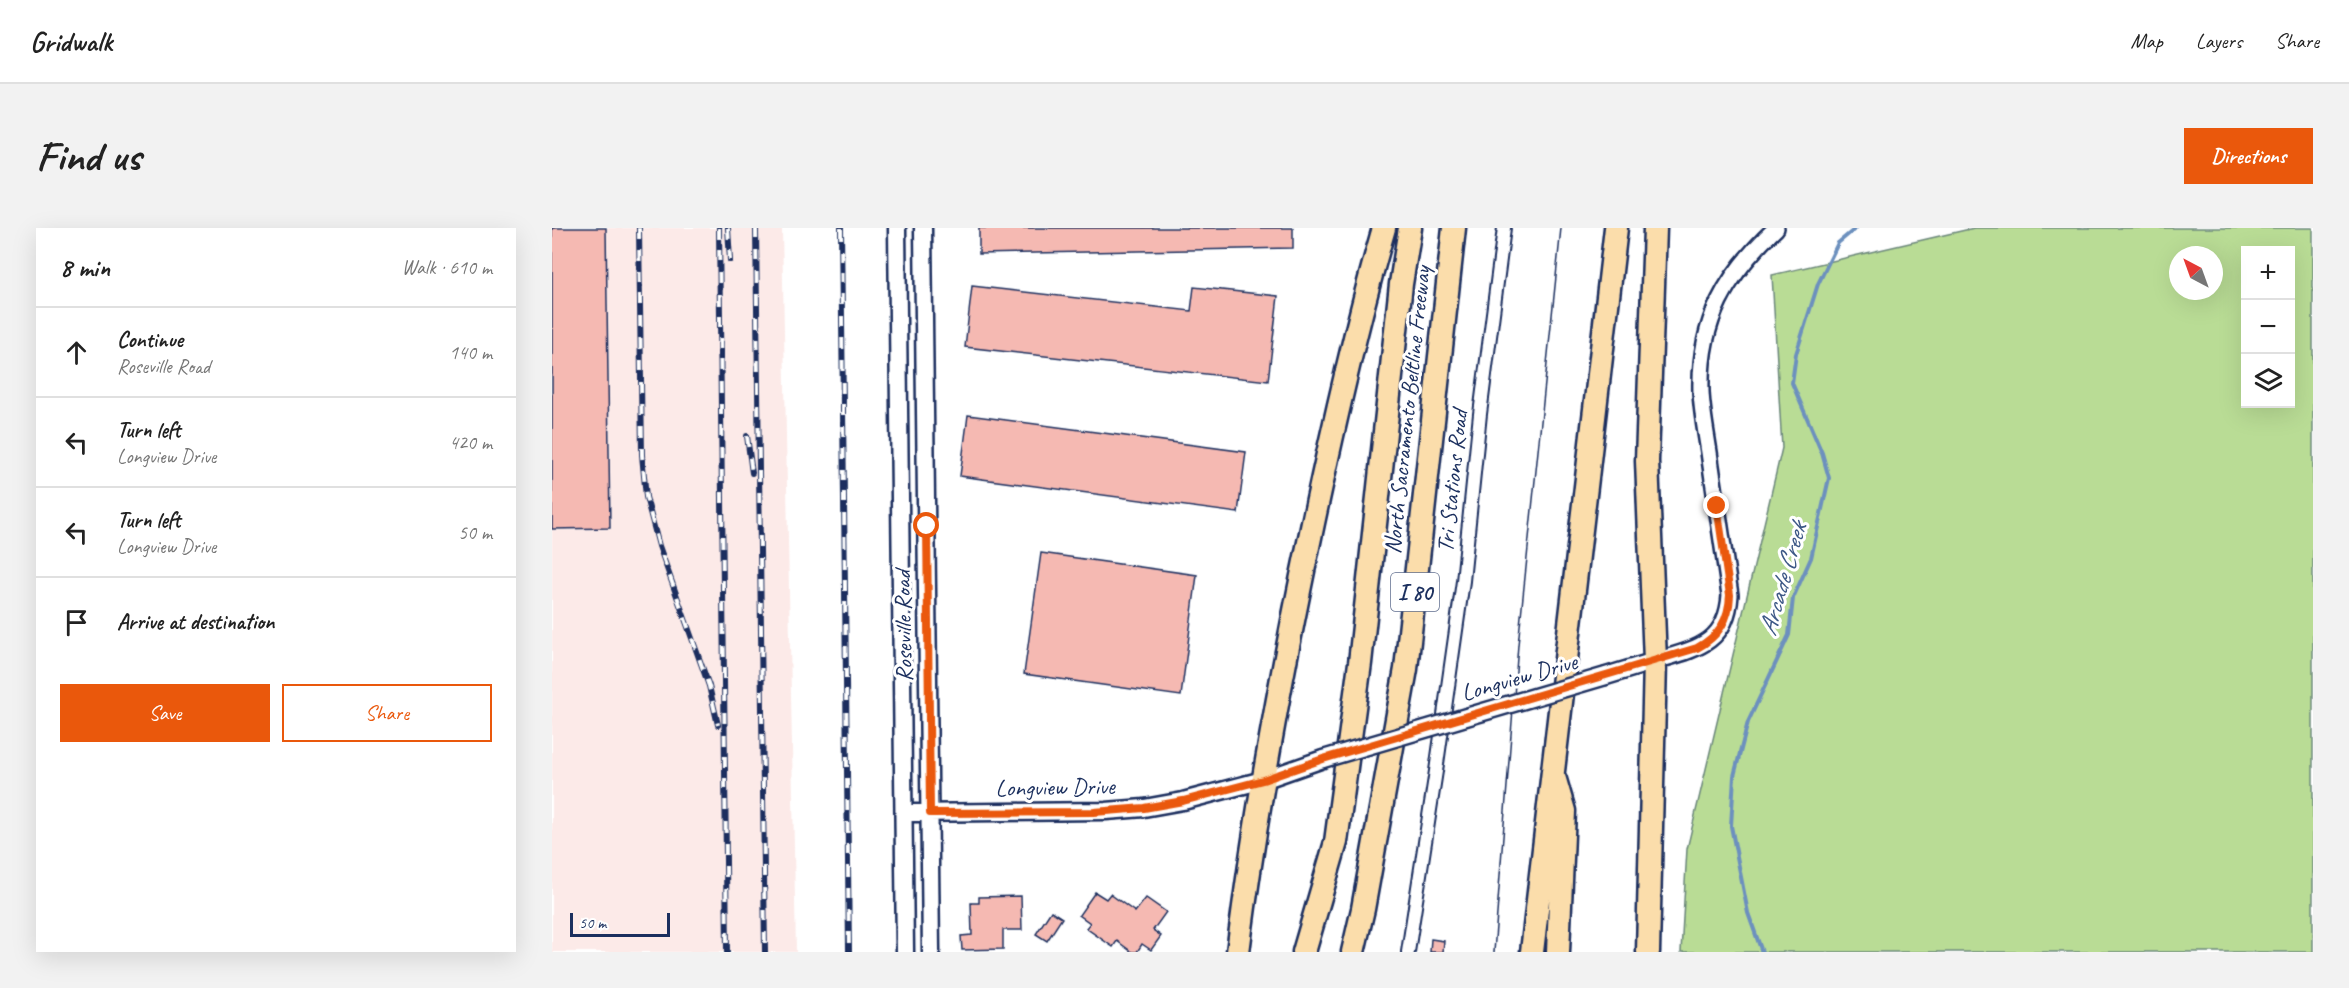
<!DOCTYPE html>
<html lang="en">
<head>
<meta charset="utf-8">
<style>
	body { margin:0; font-family:Caveat,sans-serif; background:#f2f2f2; color:#222 }
	.controls { position:absolute; right:18px; top:18px; display:grid; overflow:hidden; border-radius:0px; box-shadow:0 6px 24px #0002 }
	.controls button { width:54px; height:54px; display:grid; place-items:center; padding:0; border:0; border-bottom:2px solid #e0e0e0; background:#fff; color:#222; font:30px sans-serif }
	.compass { position:absolute; left:1617px; top:18px; width:54px; height:54px; border-radius:50%; background:#fff; box-shadow:0 6px 24px #0002; rotate:319deg }
	.scale { position:absolute; left:18px; bottom:15px; width:100px; box-sizing:border-box; padding-left:6px; border:3px solid #1b2f5e; border-top:0; font-size:16px; line-height:21px; white-space:nowrap; color:#1b2f5e; -webkit-text-stroke:4px #fff; paint-order:stroke }
	.stop { position:absolute; width:18px; height:18px; margin:-14px; border:4px solid #ea580c; border-radius:50%; background:#fff }
	.stop.end { background:#ea580c; border-color:#fff; box-shadow:0 2px 6px #0008 }
	.list { margin:0; padding:0; list-style:none }
	h2 { display:flex; justify-content:space-between; align-items:center; height:78px; margin:0; padding:0 24px; font-size:26px }
	h2 small { font-size:20px; font-weight:400; color:#767676 }
	.list li { display:grid; grid-template-columns:39px 1fr auto; gap:18px; align-items:center; box-sizing:border-box; height:90px; padding:0 24px; border-top:2px solid #e0e0e0 }
	.list b { display:block; font-size:22px; white-space:nowrap }
	.list p { margin:0; font-size:20px; white-space:nowrap; color:#767676 }
	.list em { font-size:20px; font-style:normal; color:#767676 }
	.actions { display:flex; gap:12px; padding:18px 24px }
	.actions a { flex:1; padding:14px 0; border:2px solid #ea580c; border-radius:0px; text-align:center; font-size:21px; color:#ea580c }
	.actions .main { background:#ea580c; color:#fff }
	.icon { flex:none; width:33px; height:33px; fill:none; stroke:currentColor; stroke-width:2; stroke-linecap:round; stroke-linejoin:round }
	.map { position:relative; flex:none; width:1761px; height:724px; overflow:hidden; border-radius:0px }
	header { display:flex; align-items:center; gap:36px; box-sizing:border-box; height:84px; padding:0 30px; background:#fff; border-bottom:2px solid #e0e0e0 }
	header strong { font-size:28px }
	nav { display:flex; gap:33px; margin-inline-start:auto; font-size:21px }
	.intro { display:flex; align-items:center; justify-content:space-between; box-sizing:border-box; height:144px; padding:0 36px }
	h1 { margin:0; font-size:42px }
	.button { padding:15px 27px; border-radius:0px; background:#ea580c; color:#fff; font-size:21px; font-weight:700 }
	main { display:flex; gap:36px; padding:0 36px }
	aside { flex:1; background:#fff; border-radius:0px; box-shadow:0 6px 24px #0002 }
	.map>svg:first-child { display:block }
</style>
</head>
<body>
<header>
<strong>Gridwalk</strong>
<nav><a>Map</a><a>Layers</a><a>Share</a></nav>
</header>
<div class="intro"><h1>Find us</h1><a class="button">Directions</a></div>
<main>
<aside>
<h2>8 min<small>Walk · 610 m</small></h2>
<ul class="list">
<li><svg class="icon" aria-label="ahead" viewBox="0 0 24 24"><path d="M12 20V5M6 11l6-6 6 6"/></svg><div><b>Continue</b><p>Roseville Road</p></div><em>140 m</em></li>
<li><svg class="icon" aria-label="left" viewBox="0 0 24 24"><path d="M17 20v-9H6M10 6l-5 5 5 5"/></svg><div><b>Turn left</b><p>Longview Drive</p></div><em>420 m</em></li>
<li><svg class="icon" aria-label="left" viewBox="0 0 24 24"><path d="M17 20v-9H6M10 6l-5 5 5 5"/></svg><div><b>Turn left</b><p>Longview Drive</p></div><em>50 m</em></li>
<li><svg class="icon" aria-label="arrive" viewBox="0 0 24 24"><path d="M6 21V4h12l-3 4 3 4H6"/></svg><div><b>Arrive at destination</b></div></li>
</ul>
<div class="actions"><a class="main">Save</a><a>Share</a></div>
</aside>
<div class="map">
<svg width="1761" height="724" viewBox="0 0 1761 724">
	<rect width="100%" height="100%" fill="#fff"/>
	<filter id="ink" filterUnits="userSpaceOnUse"><feTurbulence type="fractalNoise" baseFrequency=".0167" numOctaves="2"/><feDisplacementMap in="SourceGraphic" scale="12" xChannelSelector="R" yChannelSelector="G"/><feConvolveMatrix kernelMatrix="1 2 1 2 8 2 1 2 1" color-interpolation-filters="sRGB"/></filter>
	<g filter="url(#ink)">
		<path fill="#fceae8" d="M0,0h230l14,724h-244z"/>
		<path fill="#b9dc95" stroke="#6a867a" stroke-width="1.5" fill-rule="evenodd" d="M1422,0h339v724h-632l6,-103 95,-401 -10,-173zM1694,22h44v154h-44zM1626,27h36v36h-36z"/>
		<g fill="none" stroke-linecap="round" stroke-linejoin="round">
			<path stroke="#6c90be" stroke-width="4" d="M1210,724l-14,-39 -17,-87 3,-50 14,-54 41,-87 4,-37 18,-40 18,-80 -7,-25 -30,-70 4,-29 22,-70 20,-41 18,-15"/>
		</g>
		<path fill="#f5b9b2" stroke="#1b2f5e" stroke-width="1.5" d="M0,0h54l4,300 -58,1z
			M427,0h314v20l-314,6z
			M420,58l219,25 3,-24 84,9 -10,85 -303,-34z
			M416,187l278,37 -8,61 -278,-37z
			M489,325l156,22 -16,121 -157,-22z
			M543,664l11,7 4,-5 25,18 11,-14 20,14 -13,18 8,6 -10,14 -9,-6 -5,8h-5l-15,-11 -4,6 -27,-19 4,-5 -11,-8z
			M469,668l1,34h-19v19l-41,1 -1,-14 11,-1 -1,-32h8v-6z
			M499,683l11,7 -15,23 -11,-7z
			M879,711l13,2 -1,11h-13z"/>
		<g fill="none" stroke-linecap="round" stroke-linejoin="round">
			<g stroke="#1b2f5e" stroke-width="16">
				<path id="minor" d="M856,724l28,-181 27,-190 17,-167 24,-186"/>
			</g>
			<g stroke="#1b2f5e" stroke-width="20">
				<path id="tertiary" d="M1103,433c40,-12 72,-17 75,-66 -7,-45 -13,-91 -20,-136 -3,-22 -8,-45 -9,-67 -2,-71 25,-117 75,-164"/>
			</g>
			<g stroke="#1b2f5e" stroke-width="21">
				<path id="secondary" d="M345,0l8,724
					M371,0l8,724
					M1054,448l49,-15
					M352,585l202,-2 38,-3 39,-7 80,-21 60,-21"/>
			</g>
			<g stroke="#1b2f5e" stroke-width="27">
				<path id="motorway" d="M1003,552l9,31 -6,141
					M686,724c18,-144 45,-287 75,-429 21,-99 43,-198 71,-295
					M752,724l32,-110 24,-179 41,-379 9,-56
					M801,724l10,-43 43,-240 48,-441
					M980,724l84,-724
					M1096,724l7,-291 -8,-200 8,-233"/>
			</g>
			<use href="#minor" stroke="#fff" stroke-width="12"/>
			<use href="#tertiary" stroke="#fff" stroke-width="15"/>
			<use href="#secondary" stroke="#fff" stroke-width="16"/>
			<use href="#motorway" stroke="#fbddab" stroke-width="22"/>
			<path stroke="#1b2f5e" stroke-width="1.5" d="M942,724l24,-307 43,-417"/>
			<g stroke="#1b2f5e" stroke-width="6">
				<path id="rail" d="M87,0l3,227 4,42 13,49 50,140 9,39
					M167,0l8,724
					M176,0l2,32
					M204,0l9,724
					M289,0l8,724
					M195,208l5,37"/>
			</g>
			<use href="#rail" stroke="#fff" stroke-width="4" stroke-dasharray="11" stroke-linecap="butt"/>
			<g stroke="#1b2f5e" stroke-width="21" stroke-linecap="butt">
				<path id="secondary-bridge" d="M771,531l283,-83"/>
			</g>
			<use href="#secondary-bridge" stroke="#fff" stroke-width="16"/>
		</g>
	</g>
	<g fill="none" stroke-linecap="round" stroke-linejoin="round" filter="url(#ink)">
		<path stroke="#ea580c" stroke-width="8" d="M375,298l3,287 164,-1 50,-4 39,-7 80,-21 60,-21 374,-111c22,-12 32,-28 33,-53l-13,-89"/>
	</g>
	<g text-anchor="middle" stroke-width="6" stroke-linejoin="round" paint-order="stroke">
		<rect fill="#fff" stroke="#5f6d8e" stroke-width="1.5" x="839" y="345" width="48" height="38" rx="4.5"/>
		<g font-size="22" font-weight="bold" fill="#1b2f5e">
			<text x="863" y="372">I 80</text>
		</g>
		<g font-size="24" fill="#1b2f5e" stroke="#fff">
			<text transform="translate(855 182) rotate(-84)" y="8">North Sacramento Beltline Freeway</text>
			<text transform="translate(900 253) rotate(-84)" y="8">Tri Stations Road</text>
			<text transform="translate(351 398) rotate(-91)" y="8">Roseville Road</text>
			<text transform="translate(967 449) rotate(-16)" y="8">Longview Drive</text>
			<text transform="translate(503 559) rotate(-1)" y="8">Longview Drive</text>
		</g>
		<g font-size="26" font-style="italic" fill="#3d5886" stroke="#fff">
			<text transform="translate(1230 351) rotate(-74)" y="9">Arcade Creek</text>
		</g>
	</g>
</svg>
<div class="controls">
<button>+</button>
<button>−</button>
<button><svg class="icon" aria-label="layers" viewBox="0 0 24 24"><path d="M12 4l9 5-9 5-9-5zM3 14l9 5 9-5"/></svg></button>
</div>
<svg class="compass" viewBox="-18 -18 36 36"><path d="M0-13l5 13h-10z" fill="#e53935"/><path d="M0 13l5-13h-10z" fill="#767676"/></svg>
<div class="scale">50 m</div>
<div class="stop" style="left:375px;top:298px"></div>
<div class="stop end" style="left:1165px;top:278px"></div>
</div>
</main>
</body>
</html>
